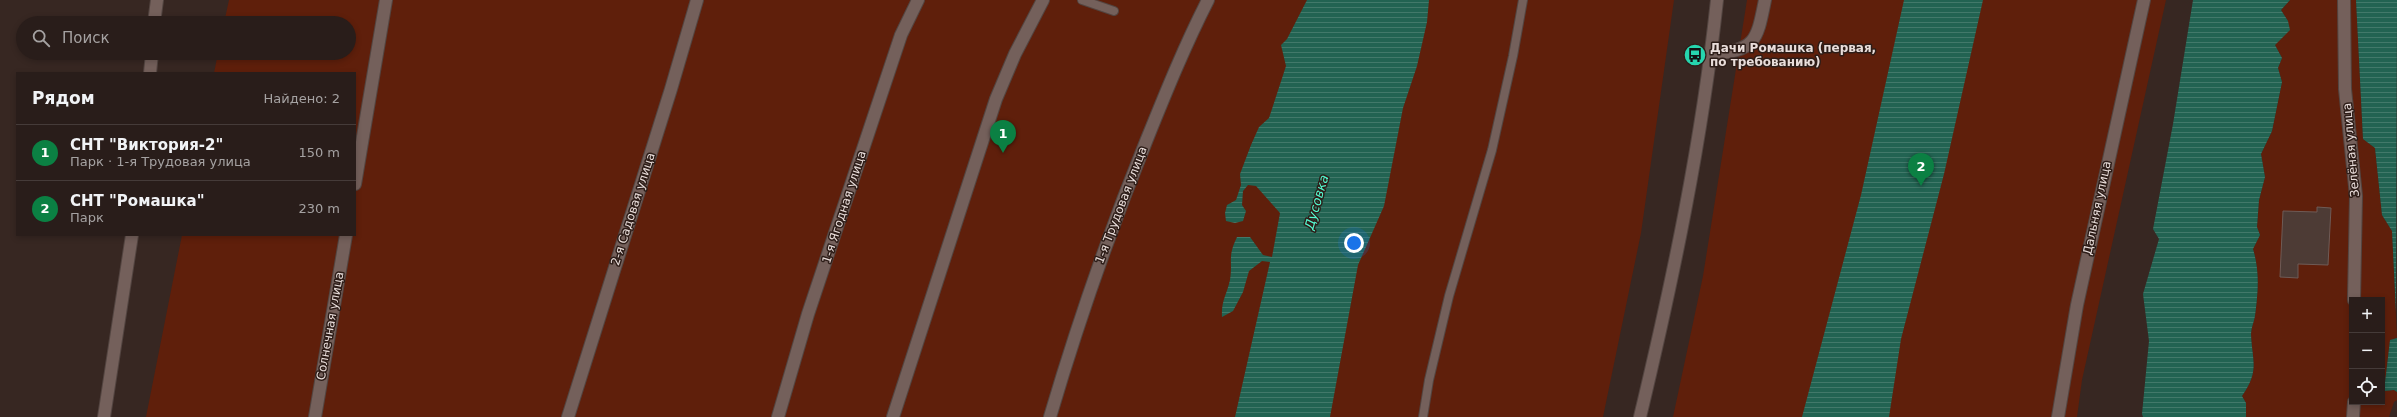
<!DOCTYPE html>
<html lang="ru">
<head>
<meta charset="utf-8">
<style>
	body { margin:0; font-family:"DejaVu Sans",sans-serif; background:#312623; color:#f1f3f6 }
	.controls { position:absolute; right:12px; bottom:12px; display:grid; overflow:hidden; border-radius:0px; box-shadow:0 2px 6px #0003 }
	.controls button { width:36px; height:36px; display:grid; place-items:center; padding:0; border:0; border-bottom:1px solid #453b39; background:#291d1a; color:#f1f3f6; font:20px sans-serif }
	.you { position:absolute; left:1354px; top:243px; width:14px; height:14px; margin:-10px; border:3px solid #fff; border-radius:50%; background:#1a73e8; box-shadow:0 0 0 6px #1a73e833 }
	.badge { display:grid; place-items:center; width:26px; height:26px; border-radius:50%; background:#0b8043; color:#fff; font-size:13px; font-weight:700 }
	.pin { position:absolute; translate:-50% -33px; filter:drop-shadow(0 1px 2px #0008) }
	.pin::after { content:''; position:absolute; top:21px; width:14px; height:12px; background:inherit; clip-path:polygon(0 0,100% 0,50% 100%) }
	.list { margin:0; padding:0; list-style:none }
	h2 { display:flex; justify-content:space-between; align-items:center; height:52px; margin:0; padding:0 16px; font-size:17px }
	h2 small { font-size:13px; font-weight:400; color:#a5a2a2 }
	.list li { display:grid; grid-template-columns:26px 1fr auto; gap:12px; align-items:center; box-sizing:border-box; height:56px; padding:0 16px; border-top:1px solid #453b39 }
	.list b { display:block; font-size:15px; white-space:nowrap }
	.list p { margin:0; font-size:13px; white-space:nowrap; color:#a5a2a2 }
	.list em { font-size:13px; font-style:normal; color:#a5a2a2 }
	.icon { flex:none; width:22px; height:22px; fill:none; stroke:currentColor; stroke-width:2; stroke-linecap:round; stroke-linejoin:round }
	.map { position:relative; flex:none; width:2397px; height:417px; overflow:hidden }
	.search { position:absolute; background:#291d1a; box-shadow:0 2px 6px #0003; left:16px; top:16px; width:340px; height:44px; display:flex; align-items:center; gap:10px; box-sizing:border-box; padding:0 14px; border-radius:22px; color:#a5a2a2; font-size:15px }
	.panel { position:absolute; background:#291d1a; box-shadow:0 2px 6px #0003; left:16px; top:72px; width:340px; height:164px; border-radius:0px }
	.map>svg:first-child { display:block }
</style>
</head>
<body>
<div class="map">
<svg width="2397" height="417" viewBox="0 0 2397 417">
	<defs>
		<pattern id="water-rules" width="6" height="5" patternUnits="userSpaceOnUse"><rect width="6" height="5" fill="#226352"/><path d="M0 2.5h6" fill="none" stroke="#42796a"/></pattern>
	</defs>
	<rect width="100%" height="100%" fill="#372722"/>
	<path fill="#5f1f0b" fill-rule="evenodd" d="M229,0h1445l-33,233 -38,184h-1457l36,-182h173v-162h-141l4,-20h131v-30h-125z
		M1747,0h419l-84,380 -5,37h-404l30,-141z
		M2290,0h66l7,139 12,9 7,67 10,16 5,107 -7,2 -6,51 10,-1 3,2v8l-3,2 -5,15h-143v-14l-4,-7c18,-26 10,-35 9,-62 0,-6 3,-12 4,-18 3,-23 5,-44 -2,-67l7,-14 -3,-8 2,-27 6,-23 -4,-23 11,-23 10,-49 -4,-14 4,-10 -7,-13 13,-24 -7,-11zM2352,300h30v102h-30z"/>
	<path fill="url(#water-rules)" d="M1307,0h122l-2,22 -10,44 -14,42 -19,98 -26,59 -28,152h-95l35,-155 -8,-1 -13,10 -6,21 -10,19 -11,6c-1,-16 5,-23 8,-37 3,-20 -3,-22 7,-43h13l13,18 9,2 8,-44 -24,-27 -8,-1 -5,6 -1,14 4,6 -3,10 -8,2 -9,-2 -1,-8 2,-8 9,-5 5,-15 -1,-11 11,-29 8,-18 10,-9 17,-52 -5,-21 6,-6z
		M1904,0h79l-39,174 -43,165 -12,78h-87l59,-222z
		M2193,0h97l-9,10 7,11 2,9 -15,15 7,13 -4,10 4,14 -10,49 -11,23 4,23 -6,23 -2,27 3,8 -7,14c7,23 5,43 2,67 -1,6 -4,12 -4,18 1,27 9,36 -9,62l4,7v14h-103l-1,-3 7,-73 -6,-47 16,-55 -6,-10 20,-105z
		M2356,0h41l-1,312 -4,-81 -10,-16 -7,-67 -12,-9z
		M2397,338v54l-3,-2 -10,1 6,-51z"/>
	<path fill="#4d3b35" stroke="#6f5b56" d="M2317,207l14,1 -3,57 -30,-1v14l-18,-1 3,-66 34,1z"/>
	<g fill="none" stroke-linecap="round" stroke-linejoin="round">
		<g stroke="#534541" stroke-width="10">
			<path id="lane" d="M1082,0l32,11
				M1423,417l6,-37 20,-84 43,-146 21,-94 10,-56"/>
		</g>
		<g stroke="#534541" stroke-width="14">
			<path id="street" d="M2344,0l1,89 11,107 -2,104
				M154,23l3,-23
				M1711,54c45,-3 46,-14 54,-54
				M150,73l2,-20
				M355,184l31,-184
				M104,417l28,-182
				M315,417l31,-182
				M568,417l103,-328 26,-89
				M778,417l30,-103 93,-279 17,-35
				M893,417l103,-318 19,-45 28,-54
				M1050,417c28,-95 60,-187 97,-278 19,-47 38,-94 61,-139
				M1640,417c33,-138 62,-276 77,-417
				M2058,417l19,-112 67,-305
				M2353,417l1,-15"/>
		</g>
		<use href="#lane" stroke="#74605b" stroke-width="8"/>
		<use href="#street" stroke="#74605b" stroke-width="12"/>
	</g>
	<defs>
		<g id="bus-disc" transform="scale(1.15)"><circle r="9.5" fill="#26d5ae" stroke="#2d1d18"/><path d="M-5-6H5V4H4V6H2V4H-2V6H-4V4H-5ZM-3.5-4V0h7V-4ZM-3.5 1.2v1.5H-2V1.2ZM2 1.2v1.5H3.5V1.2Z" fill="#111"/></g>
	</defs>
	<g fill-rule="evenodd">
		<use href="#bus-disc" x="1695" y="55"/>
	</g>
	<g text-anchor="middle" stroke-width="3" stroke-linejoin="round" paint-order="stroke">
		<g font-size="12" font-weight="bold" fill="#e9ddda" stroke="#2d1d18" text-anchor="start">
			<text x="1710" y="52">Дачи Ромашка (первая,<tspan x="1710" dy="14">по требованию)</tspan></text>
		</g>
		<g font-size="12" fill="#e9ddda" stroke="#2d1d18">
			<text transform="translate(2351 150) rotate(-95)" y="4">Зелёная улица</text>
			<text transform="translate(1121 205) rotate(-69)" y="4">1-я Трудовая улица</text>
			<text transform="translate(844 207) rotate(-72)" y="4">1-я Ягодная улица</text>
			<text transform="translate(2097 208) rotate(-78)" y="4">Дальняя улица</text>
			<text transform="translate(633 209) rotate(-72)" y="4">2-я Садовая улица</text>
			<text transform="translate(330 326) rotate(-80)" y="4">Солнечная улица</text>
		</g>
		<g font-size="13" font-style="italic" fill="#54fbd1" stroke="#2d1d18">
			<text transform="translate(1316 202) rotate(-74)" y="5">Дусовка</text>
		</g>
	</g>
</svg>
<div class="controls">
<button>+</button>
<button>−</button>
<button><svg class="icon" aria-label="locate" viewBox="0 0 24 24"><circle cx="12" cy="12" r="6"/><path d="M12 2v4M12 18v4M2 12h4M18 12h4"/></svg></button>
</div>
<div class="you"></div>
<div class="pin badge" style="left:1003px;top:153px">1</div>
<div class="pin badge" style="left:1921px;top:186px">2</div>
<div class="search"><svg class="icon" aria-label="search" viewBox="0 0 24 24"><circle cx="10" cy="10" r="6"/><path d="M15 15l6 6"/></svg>Поиск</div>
<section class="panel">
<h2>Рядом<small>Найдено: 2</small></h2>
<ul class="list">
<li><span class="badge">1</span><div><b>СНТ &quot;Виктория-2&quot;</b><p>Парк · 1-я Трудовая улица</p></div><em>150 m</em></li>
<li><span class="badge">2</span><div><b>СНТ &quot;Ромашка&quot;</b><p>Парк</p></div><em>230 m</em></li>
</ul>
</section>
</div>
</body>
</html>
